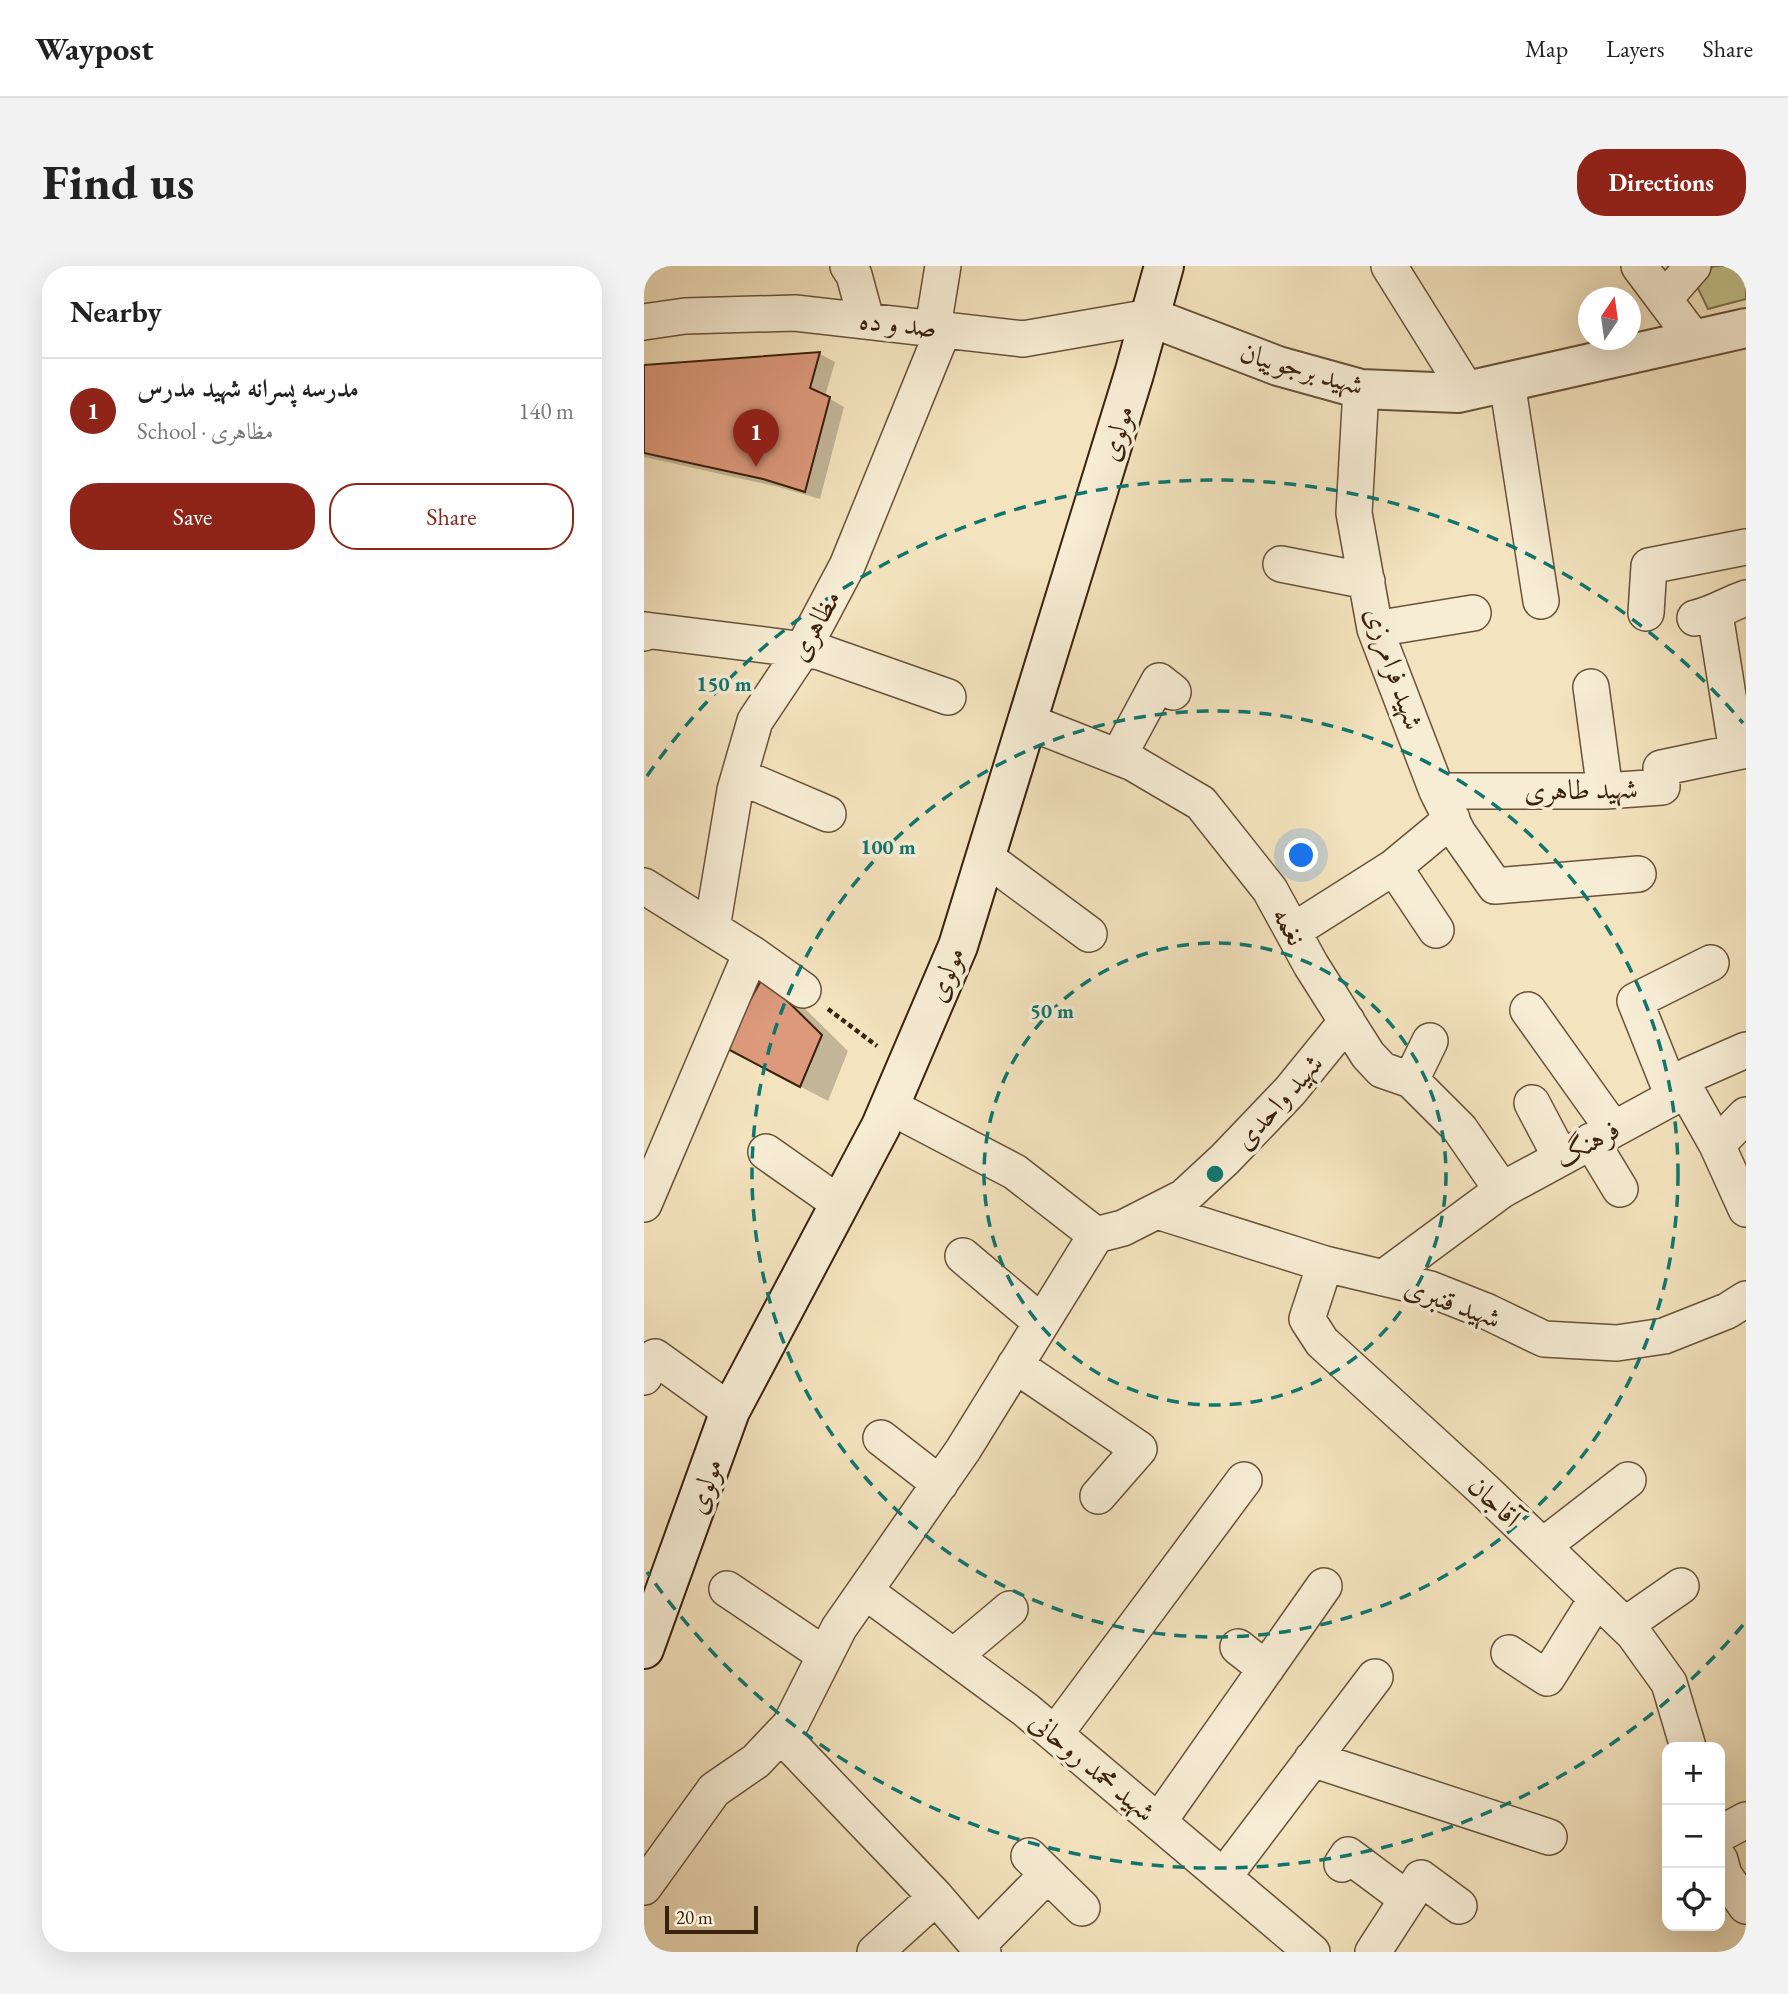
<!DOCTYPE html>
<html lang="en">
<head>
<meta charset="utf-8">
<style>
	body { margin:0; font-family:"EB Garamond",Amiri,serif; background:#f2f2f2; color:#222 }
	.controls { position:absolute; right:21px; bottom:21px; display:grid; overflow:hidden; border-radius:14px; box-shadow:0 7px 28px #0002 }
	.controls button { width:63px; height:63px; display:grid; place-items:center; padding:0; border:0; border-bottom:2px solid #e0e0e0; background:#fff; color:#222; font:35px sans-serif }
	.compass { position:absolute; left:934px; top:21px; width:63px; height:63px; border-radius:50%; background:#fff; box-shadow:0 7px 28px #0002; rotate:13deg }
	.scale { position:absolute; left:21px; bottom:18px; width:93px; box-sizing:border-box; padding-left:7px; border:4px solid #3a220d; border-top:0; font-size:19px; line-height:24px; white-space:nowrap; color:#3a220d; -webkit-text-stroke:5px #f7edd5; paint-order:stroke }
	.you { position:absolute; left:658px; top:590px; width:24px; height:24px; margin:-18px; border:5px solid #fff; border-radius:50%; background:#1a73e8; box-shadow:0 0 0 10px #1a73e833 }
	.badge { display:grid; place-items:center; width:46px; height:46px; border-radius:50%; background:#8f2418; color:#fff; font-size:23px; font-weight:700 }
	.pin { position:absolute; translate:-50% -58px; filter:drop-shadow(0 2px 4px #0008) }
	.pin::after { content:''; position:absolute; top:37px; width:24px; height:21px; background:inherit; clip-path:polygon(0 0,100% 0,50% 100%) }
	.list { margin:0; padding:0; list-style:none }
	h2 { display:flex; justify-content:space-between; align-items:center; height:91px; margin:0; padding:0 28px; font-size:30px }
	h2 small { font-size:23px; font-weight:400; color:#767676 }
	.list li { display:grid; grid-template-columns:46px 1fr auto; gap:21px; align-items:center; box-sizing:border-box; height:105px; padding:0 28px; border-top:2px solid #e0e0e0 }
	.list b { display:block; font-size:26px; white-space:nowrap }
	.list p { margin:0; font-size:23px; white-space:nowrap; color:#767676 }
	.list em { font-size:23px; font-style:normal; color:#767676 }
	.actions { display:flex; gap:14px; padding:21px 28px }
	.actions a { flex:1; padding:16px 0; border:2px solid #8f2418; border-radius:28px; text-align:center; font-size:24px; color:#8f2418 }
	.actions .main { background:#8f2418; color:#fff }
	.icon { flex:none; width:38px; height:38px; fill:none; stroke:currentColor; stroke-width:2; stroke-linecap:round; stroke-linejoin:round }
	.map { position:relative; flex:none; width:1102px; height:1686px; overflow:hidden; border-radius:28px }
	header { display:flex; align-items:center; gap:42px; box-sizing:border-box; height:98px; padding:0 35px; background:#fff; border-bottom:2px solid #e0e0e0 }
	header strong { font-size:33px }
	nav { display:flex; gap:38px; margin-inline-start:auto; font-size:24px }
	.intro { display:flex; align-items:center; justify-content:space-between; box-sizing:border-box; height:168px; padding:0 42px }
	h1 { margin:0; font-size:49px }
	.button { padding:18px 32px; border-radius:28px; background:#8f2418; color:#fff; font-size:24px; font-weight:700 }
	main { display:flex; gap:42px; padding:0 42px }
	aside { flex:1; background:#fff; border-radius:28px; box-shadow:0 7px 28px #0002 }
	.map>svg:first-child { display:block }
</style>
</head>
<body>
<header>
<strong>Waypost</strong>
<nav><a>Map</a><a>Layers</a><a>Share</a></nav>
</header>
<div class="intro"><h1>Find us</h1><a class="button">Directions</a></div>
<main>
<aside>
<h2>Nearby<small></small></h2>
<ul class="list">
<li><span class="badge">1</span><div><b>مدرسه پسرانه شهید مدرس</b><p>School · مظاهری</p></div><em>140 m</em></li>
</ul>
<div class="actions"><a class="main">Save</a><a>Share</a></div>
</aside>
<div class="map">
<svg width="1102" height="1686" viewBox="0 0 1102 1686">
	<rect width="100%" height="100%" fill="#f3e3be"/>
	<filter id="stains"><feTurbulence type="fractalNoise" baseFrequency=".00286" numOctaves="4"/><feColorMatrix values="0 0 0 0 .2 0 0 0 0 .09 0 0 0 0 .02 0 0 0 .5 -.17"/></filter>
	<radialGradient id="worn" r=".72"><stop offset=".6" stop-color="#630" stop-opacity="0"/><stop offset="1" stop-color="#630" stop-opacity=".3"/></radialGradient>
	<path fill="#c3c18c" stroke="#7e724c" stroke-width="2" d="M1070,0h32v33l-38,10 -13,-27z"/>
	<path fill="#0003" d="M176,88l15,8 -10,34 19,11 -24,92 -41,-12 -135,-30v-91z
		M120,713l27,16 57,56 -20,50 -74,-39z"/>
	<path fill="#dc997c" stroke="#3a220d" stroke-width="2" d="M176,86l-10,36 20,9 -25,95 -42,-13 -119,-26v-88z
		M119,711l59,58 -22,52 -76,-40z"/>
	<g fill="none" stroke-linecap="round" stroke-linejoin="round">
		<g stroke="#685239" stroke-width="38">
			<path id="minor" d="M204,0l6,9 12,44
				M745,0l78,125
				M995,0l54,72
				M1020,33l29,-33
				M0,56l41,-6 110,-3 228,26 127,-22
				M289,61l10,-61
				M863,116l34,219
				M717,123l-7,124 21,116 62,162 21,42 37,53 143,-12
				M637,298l86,17
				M1002,347l3,-47 97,-19
				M1071,348l22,138
				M1051,352c19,-4 33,-14 51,-20
				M731,363l98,-16
				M0,367l1,-3 175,22 128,45
				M947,421l14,104
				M382,455l107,42 68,40 69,87 41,75 57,90 14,15 29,10 49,49 42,61
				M474,491l41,-76 14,11
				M95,510l89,38
				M793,525h168l57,-4 -1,-19 85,-18
				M341,591l104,77
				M750,601l42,63
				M0,620l107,67 52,37
				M68,662l23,-138 20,-69 48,-72 44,-83 97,-238
				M649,665l101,-64 58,-48
				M884,744l85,119
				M767,814l19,-39
				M1042,824l3,-15 57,-25
				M1029,830l-38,-95 76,-38
				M888,837l29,55
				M245,840l126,66 81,63
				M947,875l29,48
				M1073,879l29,-30
				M122,886l74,52
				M0,938l107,-251
				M513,945l168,53 105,25 58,23 56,27 73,4 47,-7 63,-25 19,-12
				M452,969l27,-7 61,-31 41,-38 65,-68 57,-70
				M319,990l78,66
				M681,998l-18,55 15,23 162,148 149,143 36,50 19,64
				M739,1012l119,-88 184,-100 31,55 29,64
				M371,1099l124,84 -41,47
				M0,1111l11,-20 75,54
				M237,1172l59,46
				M899,1280l85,-66
				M83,1323l98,66
				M221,1325l161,119 286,242
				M981,1359l56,-39
				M594,1381l28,22
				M865,1387l38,25 50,-80
				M310,1390l56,-47
				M411,1468l189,-254
				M137,1469l155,162 47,55
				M668,1493l237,78
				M515,1555l165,-235
				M1076,1568l26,-14
				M385,1590l53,52
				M1076,1594l4,15 22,31
				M698,1598l6,-9 59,44
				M580,1610l151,-199
				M0,1621l70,-97 42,-29 34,-36 49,-97 124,-178 133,-215
				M334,1679l69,-70
				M231,1686l61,-55
				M729,1686l48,-74 38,28"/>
		</g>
		<g stroke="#685239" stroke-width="42">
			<path id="tertiary" d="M506,51l128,49 83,23 97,4 288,-65"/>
		</g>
		<g stroke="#3a220d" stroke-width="42">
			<path id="secondary" d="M0,1383l86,-238 151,-285 77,-180 176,-572 30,-108"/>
		</g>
		<path stroke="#3a220d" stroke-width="4.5" stroke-dasharray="5 3.5" stroke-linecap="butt" d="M184,743l49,37"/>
		<use href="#minor" stroke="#f7edd5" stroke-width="35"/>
		<use href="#tertiary" stroke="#f7edd5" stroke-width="38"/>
		<use href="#secondary" stroke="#f7edd5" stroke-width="38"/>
	</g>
	<g fill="none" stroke="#0f766e" stroke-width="3.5" stroke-dasharray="12 9">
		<circle cx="571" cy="908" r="231"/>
		<circle cx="571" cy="908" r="463"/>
		<path d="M1099 1359A694 694 0 0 1 3 1306M3 510A694 694 0 0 1 1099 457"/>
	</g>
	<g text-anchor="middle" stroke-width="7" stroke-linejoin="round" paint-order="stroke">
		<g font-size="28" fill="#3a220d" stroke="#f7edd5">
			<text transform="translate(254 57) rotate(6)" y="10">صد و ده</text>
			<text transform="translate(658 102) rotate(16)" y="10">شهید برجوییان</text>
			<text transform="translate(472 167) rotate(-73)" y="10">مولوی</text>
			<text transform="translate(170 359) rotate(-61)" y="10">مظاهری</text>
			<text transform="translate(751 402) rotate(71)" y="10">شهید فرامرزی</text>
			<text transform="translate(937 523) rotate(-1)" y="10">شهید طاهری</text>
			<text transform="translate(646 660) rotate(61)" y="10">نغمه</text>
			<text transform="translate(301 708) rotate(-68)" y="10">مولوی</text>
			<text transform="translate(634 835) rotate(-48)" y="10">شهید واحدی</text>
			<text transform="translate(943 877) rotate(-29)" y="10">فرهنگ</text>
			<text transform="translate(809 1036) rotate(20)" y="10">شهید قنبری</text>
			<text transform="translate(60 1220) rotate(-71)" y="10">مولوی</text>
			<text transform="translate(851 1235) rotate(43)" y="10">آقاجان</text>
			<text transform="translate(449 1500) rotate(40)" y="10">شهید محمد روحانی</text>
		</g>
	</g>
	<circle cx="571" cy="908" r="10" fill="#0f766e" stroke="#f7edd5" stroke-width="3.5"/>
	<g font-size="21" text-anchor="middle" font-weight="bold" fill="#0f766e" stroke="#f7edd5" stroke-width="7" stroke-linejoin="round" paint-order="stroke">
		<text x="80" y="425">150 m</text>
		<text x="244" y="588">100 m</text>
		<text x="408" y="752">50 m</text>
	</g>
	<rect width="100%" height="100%" filter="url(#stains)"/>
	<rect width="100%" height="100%" fill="url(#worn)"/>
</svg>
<div class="controls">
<button>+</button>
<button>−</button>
<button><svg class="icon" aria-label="locate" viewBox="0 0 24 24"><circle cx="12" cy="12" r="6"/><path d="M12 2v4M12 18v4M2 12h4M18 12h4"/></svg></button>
</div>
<svg class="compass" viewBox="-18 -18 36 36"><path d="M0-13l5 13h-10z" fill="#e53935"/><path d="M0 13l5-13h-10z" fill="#767676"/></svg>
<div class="scale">20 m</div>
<div class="you"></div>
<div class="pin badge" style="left:112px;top:201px">1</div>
</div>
</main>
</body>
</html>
